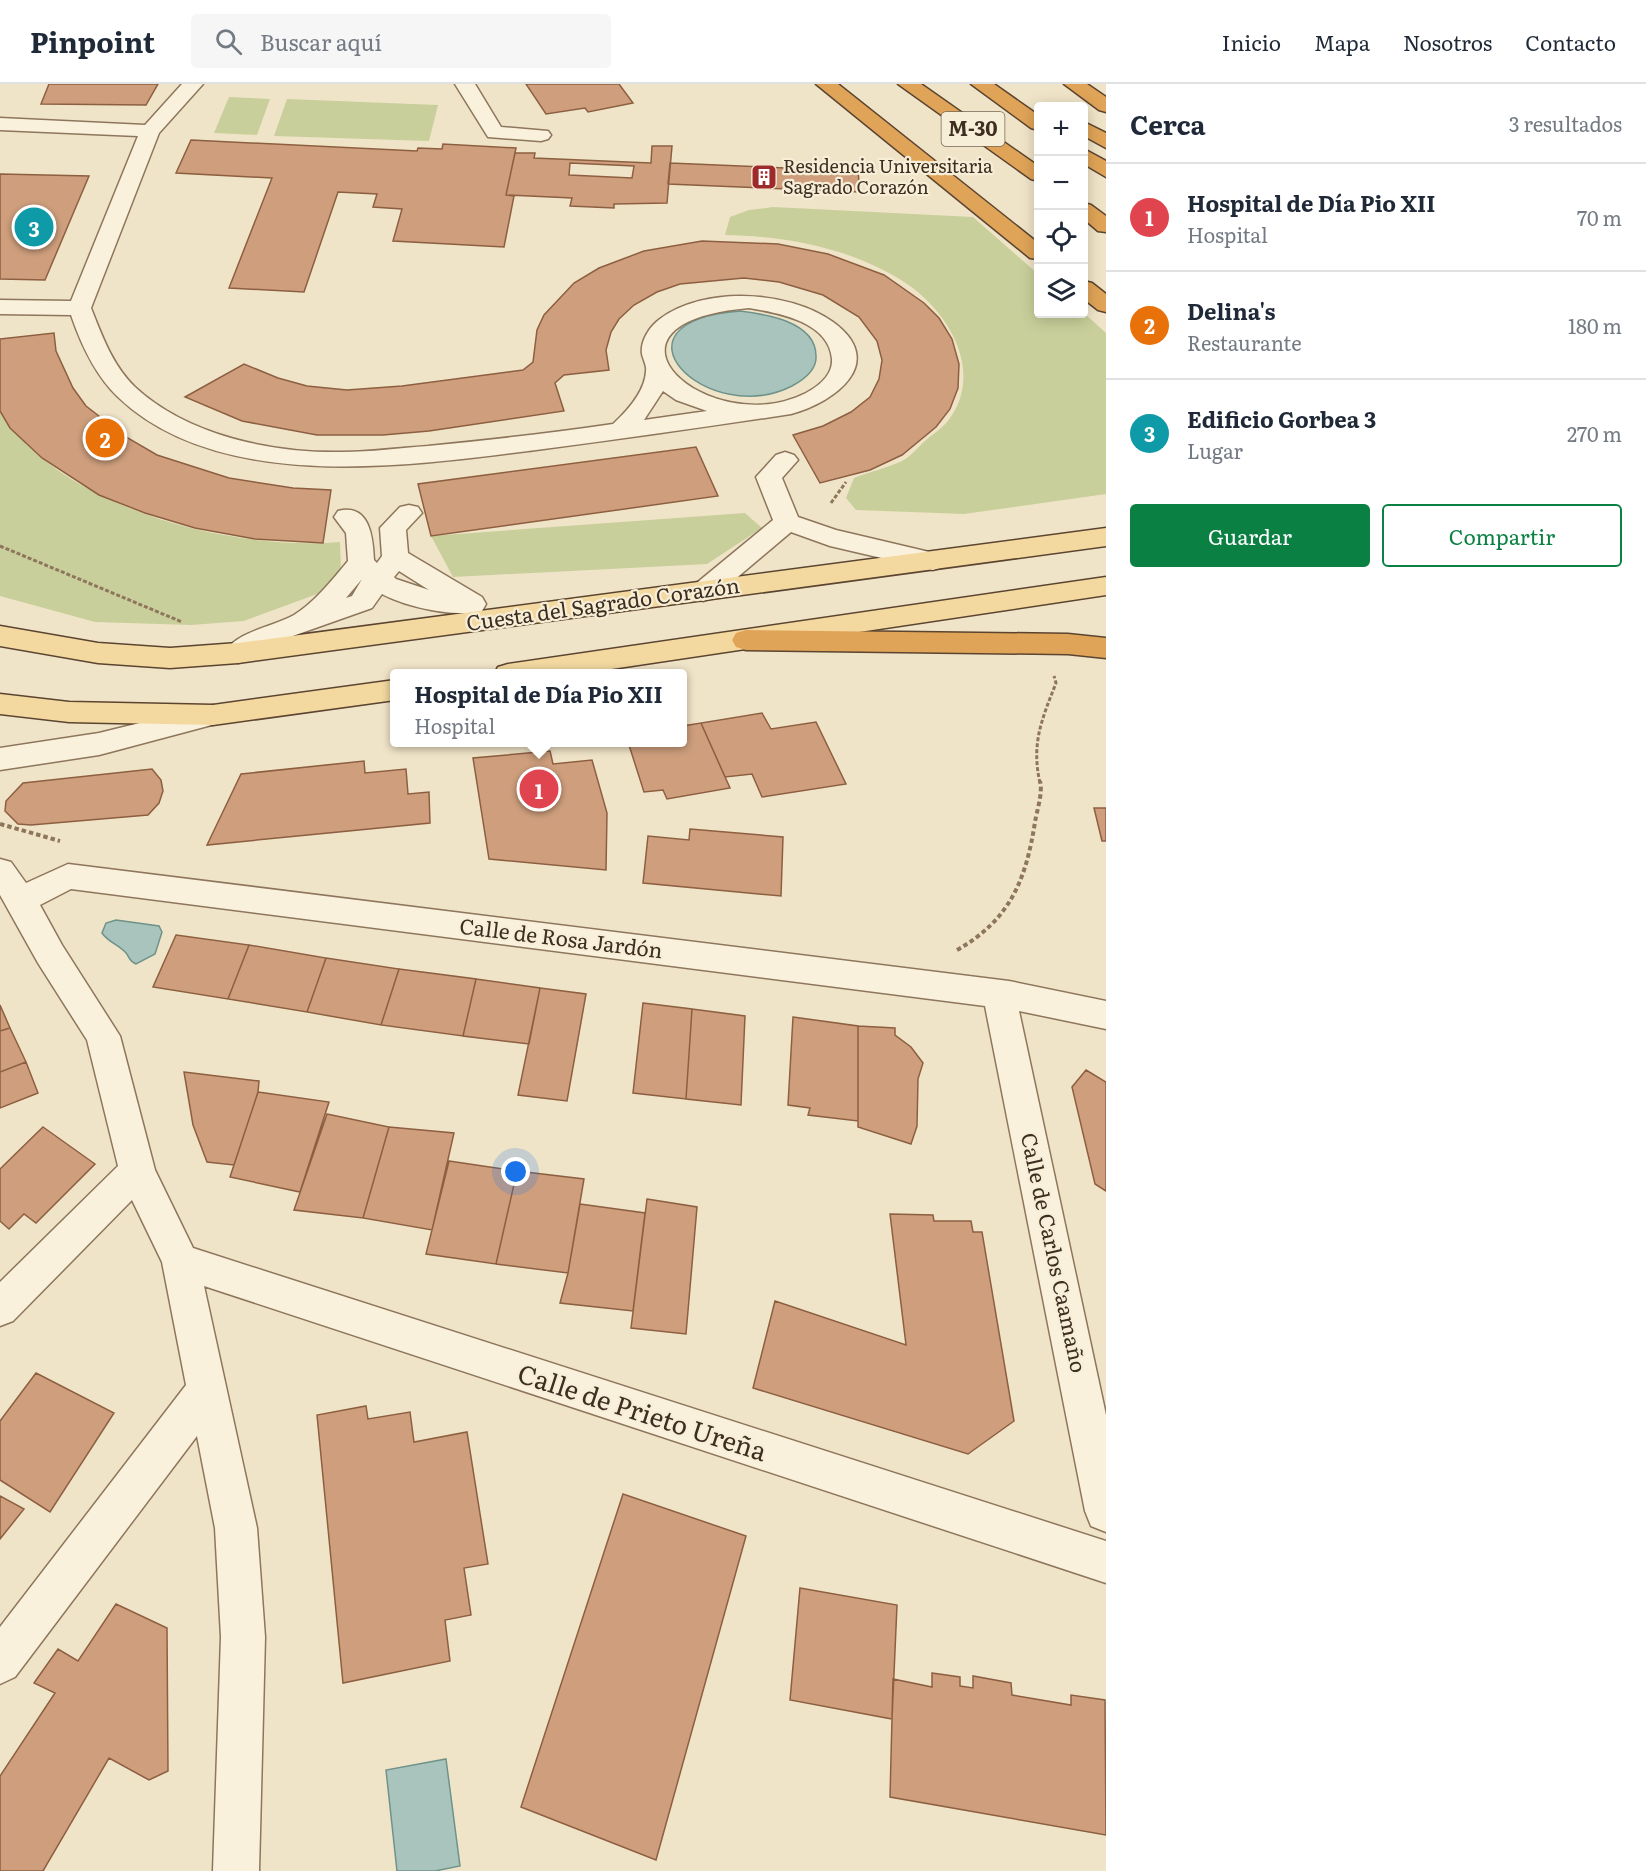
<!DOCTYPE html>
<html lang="es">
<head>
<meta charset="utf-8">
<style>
	body { margin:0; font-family:Literata,serif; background:#f6f6f7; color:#1f2937 }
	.controls { position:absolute; right:18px; top:18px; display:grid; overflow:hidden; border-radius:6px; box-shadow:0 3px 15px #0003 }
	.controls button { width:54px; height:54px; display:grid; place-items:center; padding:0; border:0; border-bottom:2px solid #e0e1e3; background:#fff; color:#1f2937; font:30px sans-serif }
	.you { position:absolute; left:516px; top:1088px; width:21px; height:21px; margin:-15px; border:4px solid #fff; border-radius:50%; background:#1a73e8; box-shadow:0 0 0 9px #1a73e833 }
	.badge { display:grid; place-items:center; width:39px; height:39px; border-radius:50%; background:#0b8043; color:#fff; font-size:20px; font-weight:700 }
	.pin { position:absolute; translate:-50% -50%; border:3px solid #fff; box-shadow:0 2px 6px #0006 }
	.popup { position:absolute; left:390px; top:585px; width:297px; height:78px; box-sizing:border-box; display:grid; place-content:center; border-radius:6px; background:#fff; filter:drop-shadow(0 2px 4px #0005); font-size:20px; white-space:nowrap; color:#747a83 }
	.popup b { font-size:22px; color:#1f2937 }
	.popup::after { content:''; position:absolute; left:50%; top:100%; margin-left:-12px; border:12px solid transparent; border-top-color:#fff }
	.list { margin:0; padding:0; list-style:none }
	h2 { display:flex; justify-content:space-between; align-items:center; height:78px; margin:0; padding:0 24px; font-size:26px }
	h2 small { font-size:20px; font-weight:400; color:#747a83 }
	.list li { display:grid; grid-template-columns:39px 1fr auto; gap:18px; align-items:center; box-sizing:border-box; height:108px; padding:0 24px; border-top:2px solid #e0e1e3 }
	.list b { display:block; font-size:22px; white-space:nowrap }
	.list p { margin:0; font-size:20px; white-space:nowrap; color:#747a83 }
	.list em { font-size:20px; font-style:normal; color:#747a83 }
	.actions { display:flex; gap:12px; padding:18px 24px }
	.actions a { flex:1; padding:14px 0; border:2px solid #0b8043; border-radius:6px; text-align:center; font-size:21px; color:#0b8043 }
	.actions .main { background:#0b8043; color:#fff }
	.icon { flex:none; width:33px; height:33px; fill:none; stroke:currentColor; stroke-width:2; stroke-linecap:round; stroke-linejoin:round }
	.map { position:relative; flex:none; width:1106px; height:1787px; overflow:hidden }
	header { display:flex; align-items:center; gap:36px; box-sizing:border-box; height:84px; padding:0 30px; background:#fff; border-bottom:2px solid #e0e1e3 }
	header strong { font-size:28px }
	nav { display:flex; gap:33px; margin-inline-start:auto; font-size:21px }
	.search { width:420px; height:54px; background:#f6f6f7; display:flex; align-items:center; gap:15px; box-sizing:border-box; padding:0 21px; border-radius:6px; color:#747a83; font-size:22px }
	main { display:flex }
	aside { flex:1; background:#fff }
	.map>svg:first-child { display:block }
</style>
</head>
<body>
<header>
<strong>Pinpoint</strong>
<div class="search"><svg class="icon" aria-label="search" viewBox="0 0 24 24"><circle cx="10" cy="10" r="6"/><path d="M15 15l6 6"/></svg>Buscar aquí</div>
<nav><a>Inicio</a><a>Mapa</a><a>Nosotros</a><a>Contacto</a></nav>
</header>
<main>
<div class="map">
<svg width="1106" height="1787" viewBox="0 0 1106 1787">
	<rect width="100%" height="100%" fill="#f0e4c8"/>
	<path fill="#c9cf9b" d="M229,13l41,2 -13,36 -43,-2z
		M287,15l151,6 -9,36 -155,-5z
		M773,123l200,10 65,57v40l46,-1 22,20v161l-142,20 -108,-4 -10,-12 8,-20c15,-6 33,-10 48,-17 8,-4 16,-14 24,-21 6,-5 15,-11 21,-18 40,-50 0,-114 -46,-142 -52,-32 -115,-44 -176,-45l5,-18 19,-7z
		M0,327c61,98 232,140 340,131l1,29 -13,19 -84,31 -53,4 -96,-3 -95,-26z
		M745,429l17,15 -55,36 -254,13 -22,-41z"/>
	<path fill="#a9c4bc" stroke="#6f938a" stroke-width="1.5" d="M740,227c24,3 76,10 76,45 1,14 -13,24 -24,30 -85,43 -193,-64 -52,-75z
		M116,836l43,6 3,6 -7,22 -19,10c-7,-3 -6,-6 -10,-11 -7,-8 -18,-11 -24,-20l4,-10z
		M446,1675l14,107 -25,5h-38l-11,-101z"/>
	<path fill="#cf9f7d" stroke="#8d5f41" stroke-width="1.5" fill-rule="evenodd" d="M49,0h109l-12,21 -105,-1z
		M526,0h93l14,19 -45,9 -3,-4 -39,6z
		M191,56l226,11 1,-3 24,1 1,-5 73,4 -10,47 8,1 -10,51 -111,-6 9,-32 -29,-2 4,-13 -39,-2 -34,100 -75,-4 43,-110 -96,-5z
		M652,62h20l-5,57 -53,1v4l-44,-2 2,-8 -66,-3 9,-42h20l-1,5 117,5zM570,79l64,3 -2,12 -63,-3z
		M670,79l188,8 2,21 -192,-8z
		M0,90l89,2 -44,104 -45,-1z
		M702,157l76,3 50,10 56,21 40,28 15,15 13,21 7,25 -1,24 -8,21 -14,18 -34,28 -32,15 -50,13 -27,-48 30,-9 28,-14 19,-15 9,-18 3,-19 -5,-19 -18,-24 -36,-22 -44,-13 -35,-4 -64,6 -23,8 -23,13 -15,14 -8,13 -5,18 3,20 -45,5 -9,8 9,28 -135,20 -46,4h-66l-75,-14 -57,-24 59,-33 34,14 29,8 40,4 55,-4 121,-16 10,-8 4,-32 7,-15 30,-32 25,-15 45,-17z
		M54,249l2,18 17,37 13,18 40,31 31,18 72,23 64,10 38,2 -8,53 -68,-4 -60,-11 -50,-15 -46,-18 -57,-37 -32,-30 -10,-17v-72z
		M696,363l22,49 -287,40 -13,-52z
		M762,629l9,16 45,-7 30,62 -84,13 -10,-23 -27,3 -24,-54z
		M701,639l29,65 -63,11 -4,-9 -19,2 -16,-50h55v-16z
		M550,667l3,13 39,-4 15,53 -1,57 -117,-11 -16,-101z
		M364,677l1,12 41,-4 2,25 21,-2 1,31 -223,22 34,-71z
		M152,685l9,11 2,11 -4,12 -11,12 -117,10 -13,-1 -13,-13 1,-10 17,-18z
		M1094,724h12v33h-4z
		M690,745l93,8 -2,59 -138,-13 5,-47 41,4z
		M176,851l73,10 -21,54 -75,-12z
		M249,861l77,13 -19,54 -79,-13z
		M326,874l73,11 -18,56 -74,-13z
		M399,885l77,10 -13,57 -82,-11z
		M476,895l64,9 -11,56 -66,-8z
		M540,904l46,6 -19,107 -49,-6z
		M643,919l49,6 -6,90 -53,-6z
		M0,921l10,23 -10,3z
		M692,925l53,7 -4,89 -55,-6z
		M793,933l65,9v95l-50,-6 2,-7 -22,-3z
		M858,942l37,2v7l16,12 12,16 -5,16 -1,47 -6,18 -53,-17z
		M10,944l16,34 -26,10v-41z
		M26,978l12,31 -38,15v-36z
		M1086,986l20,12v109l-11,-7 -23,-97z
		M184,988l75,9 -1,11 -24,73 -27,-3 -14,-37z
		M258,1008l71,10 -29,90 -70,-15z
		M327,1030l62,13 -26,91 -69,-8z
		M43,1043l52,37 -59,59 -12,-9 -15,15 -9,-8v-52z
		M389,1043l65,6 -22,97 -69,-12z
		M449,1077l68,10 -21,93 -70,-10z
		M517,1087l67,8 -16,94 -72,-9z
		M647,1115l50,8 -11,127 -55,-6z
		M580,1120l65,9 -12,98 -73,-8 8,-30z
		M890,1130l43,1 1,6h37l2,11h9l32,189 -46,33 -215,-66 22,-87 131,44z
		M36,1289l78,40 -64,99 -50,-32v-59z
		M366,1322l2,13 42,-7 4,30 53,-10 21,132 -24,4 7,47 -26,5 5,41 -107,22 -26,-268z
		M623,1410l123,42 -90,324 -135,-53z
		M0,1412l24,13 -24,30z
		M800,1504l97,17 -5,114 -102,-19z
		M116,1520l51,24 1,143 -19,9 -40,-22 -66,113h-43v-95l55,-83 -21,-10 24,-34 20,12z
		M932,1589l28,4v9l13,2v-12l38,7 1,12 59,10v-10l34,5 1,135 -216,-38 3,-118 39,8z"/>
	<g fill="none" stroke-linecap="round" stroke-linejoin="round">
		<g stroke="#8d765c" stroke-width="3">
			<path id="minor" d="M182,0h21l-44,49 -68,175c11,28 22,58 44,79 53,49 137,66 207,65 29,0 58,-4 86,-6 62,-6 124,-13 185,-22 14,-13 32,-32 33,-53 1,-5 -3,-12 -4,-17 -2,-13 8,-28 18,-35 44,-33 129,-29 173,3 55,40 3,80 -42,92 -85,13 -170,25 -255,36 -126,16 -317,44 -418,-53 -23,-22 -37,-53 -47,-82l-71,-1v-14l71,1 67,-165 -138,-6v-12l145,7zM749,224c30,5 80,14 83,51 1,16 -13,27 -26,34 -97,49 -231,-70 -57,-85zM663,307l13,9 31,11 -63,9z
				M455,0h20l26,43 47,4 3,4 -3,4 -7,2 -53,-4z
				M785,368l9,3 4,5 -16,18 16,39 38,13 106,25 4,6 -4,6 -9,3 -103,-24 -39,-14 -78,66 -10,3 -10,-3 -4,-6 4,-6 80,-66 -17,-43 20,-22z
				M409,421l9,2 4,6 -16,17 2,23 74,44 4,7 -4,7c-26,7 -76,-4 -100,-17l-10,14 -82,29 -42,23 -10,3 -10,-3 -4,-7c13,-22 49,-26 70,-38 21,-13 38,-35 54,-54l-2,-28 -12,-16 4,-6c32,-8 35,27 36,49l3,3 5,-7 -2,-28 20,-21zM399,487l30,19 -33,-11 -2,-2zM362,495l-10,17 -6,2z
				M213,621l10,3 4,7 -4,7 -124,33 -99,15v-22l99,-15z
				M0,775l11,3 15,21 42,-19 941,117 97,20v28l-87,-18 87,404v117l-15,-6 -6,-15 -100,-505 -914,-117 -31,16 22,40 58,91 35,134 38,78 913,293v42l-902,-297 53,242 8,109 -6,234h-46l8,-234 -6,-109 -18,-92 -182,241 -15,7v-57l186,-242 -24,-123 -30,-62 -119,121 -13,5v-44l118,-116 -31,-126 -49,-77 -38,-68z"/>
		</g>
		<g stroke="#5b4430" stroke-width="3">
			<path id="major" d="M1106,444v18l-868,117 -68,5 -72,-5 -98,-17v-20l98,17 72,5 68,-5z
				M1106,493v18l-528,79h-84l4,-7 10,-3z
				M395,596v20l-182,25 -144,-3 -69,-8v-20l69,8 144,3z"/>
		</g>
		<g stroke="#5b4430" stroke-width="3">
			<path id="highway" d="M816,0h22l200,159v16l-8,-1z
				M898,0h23l117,82v15l-7,-2z
				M971,0h23l44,31v15l-7,-2z
				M1064,0h23l19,13v15l-7,-2z
				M1084,38l22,11v15l-22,-12z
				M1084,65l22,12v16l-22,-13z
				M1084,119l7,2 15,11v16l-8,-1 -14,-12z
				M1084,197l8,2 14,11v18l-8,-2 -14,-11z
				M746,546l322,4 38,4v20l-38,-4 -322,-4 -10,-3 -4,-7 4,-7z"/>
		</g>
		<path stroke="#8d765c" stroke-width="3" stroke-dasharray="4 2" stroke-linecap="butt" d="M831,419l15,-21
			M0,462l182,76
			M1040,699c-9,-40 2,-64 16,-100l-2,-7"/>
		<path stroke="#8d765c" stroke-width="4" stroke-dasharray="4.5 3" stroke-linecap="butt" d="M0,740l60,17
			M957,866c53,-30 69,-70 78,-128 2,-12 8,-29 5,-41"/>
		<use href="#minor" fill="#faf1dc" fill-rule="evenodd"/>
		<use href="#major" fill="#f3d9a0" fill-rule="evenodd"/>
		<use href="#highway" fill="#e0a458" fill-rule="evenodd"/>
	</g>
	<defs>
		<g id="building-square" transform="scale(1.35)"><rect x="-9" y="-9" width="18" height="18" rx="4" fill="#9e2a2b" stroke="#f7eed8"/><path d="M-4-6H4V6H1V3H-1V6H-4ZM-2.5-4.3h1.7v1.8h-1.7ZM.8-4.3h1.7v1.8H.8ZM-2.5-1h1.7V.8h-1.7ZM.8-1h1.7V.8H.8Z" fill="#fff"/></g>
	</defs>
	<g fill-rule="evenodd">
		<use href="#building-square" x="764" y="93"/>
	</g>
	<g text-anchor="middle" stroke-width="4.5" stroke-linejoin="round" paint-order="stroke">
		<g font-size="18" fill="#3d2e20" stroke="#f7eed8" text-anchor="start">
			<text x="783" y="89">Residencia Universitaria<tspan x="783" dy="21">Sagrado Corazón</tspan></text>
		</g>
		<rect fill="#f7eed8" stroke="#756857" stroke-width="1.5" x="941.5" y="28" width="63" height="34" rx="4.5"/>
		<g font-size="20" font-weight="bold" fill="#3d2e20">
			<text x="973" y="52">M-30</text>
		</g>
		<g font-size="21" fill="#3d2e20" stroke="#f7eed8">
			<text transform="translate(603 521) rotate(-8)" y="7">Cuesta del Sagrado Corazón</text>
			<text transform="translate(561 855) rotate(7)" y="7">Calle de Rosa Jardón</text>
			<text transform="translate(1053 1169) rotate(78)" y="7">Calle de Carlos Caamaño</text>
		</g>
		<g font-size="26" fill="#3d2e20" stroke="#f7eed8">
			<text transform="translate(642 1329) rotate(18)" y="9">Calle de Prieto Ureña</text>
		</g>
	</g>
</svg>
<div class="controls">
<button>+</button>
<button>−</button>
<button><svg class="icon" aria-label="locate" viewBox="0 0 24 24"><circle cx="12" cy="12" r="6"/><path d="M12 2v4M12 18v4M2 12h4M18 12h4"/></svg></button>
<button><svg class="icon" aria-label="layers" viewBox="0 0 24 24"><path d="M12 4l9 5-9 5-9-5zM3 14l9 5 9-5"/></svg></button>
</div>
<div class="you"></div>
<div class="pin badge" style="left:539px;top:705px;background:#e0444e">1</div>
<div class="popup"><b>Hospital de Día Pio XII</b>Hospital</div>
<div class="pin badge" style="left:105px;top:354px;background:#e8710a">2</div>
<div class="pin badge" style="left:34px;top:143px;background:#0f9aa8">3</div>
</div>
<aside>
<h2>Cerca<small>3 resultados</small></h2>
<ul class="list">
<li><span class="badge" style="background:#e0444e">1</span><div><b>Hospital de Día Pio XII</b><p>Hospital</p></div><em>70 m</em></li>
<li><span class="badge" style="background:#e8710a">2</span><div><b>Delina's</b><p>Restaurante</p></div><em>180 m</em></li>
<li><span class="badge" style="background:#0f9aa8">3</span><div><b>Edificio Gorbea 3</b><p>Lugar</p></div><em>270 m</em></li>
</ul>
<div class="actions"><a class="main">Guardar</a><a>Compartir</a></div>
</aside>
</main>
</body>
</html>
